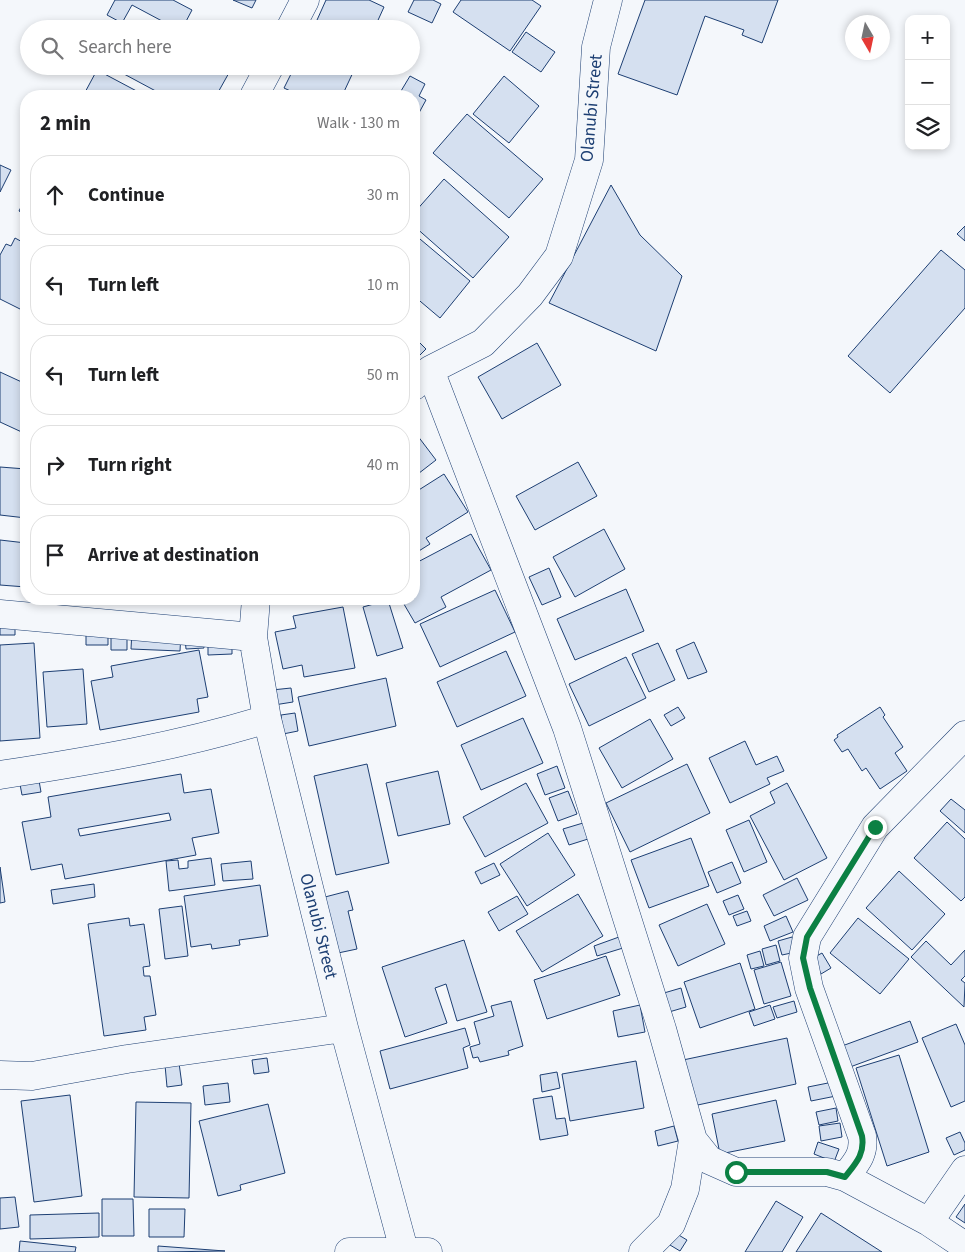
<!DOCTYPE html>
<html lang="en">
<head>
<meta charset="utf-8">
<style>
	body { margin:0; font-family:"Source Sans 3",sans-serif; background:#f6f6f6; color:#202124 }
	.controls { position:absolute; right:15px; top:15px; display:grid; overflow:hidden; border-radius:10px; box-shadow:0 2px 8px #0003 }
	.controls button { width:45px; height:45px; display:grid; place-items:center; padding:0; border:0; border-bottom:1px solid #e0e0e0; background:#fff; color:#202124; font:25px sans-serif }
	.compass { position:absolute; left:845px; top:15px; width:45px; height:45px; border-radius:50%; background:#fff; box-shadow:0 2px 8px #0003; rotate:171deg }
	.stop { position:absolute; width:15px; height:15px; margin:-11px; border:4px solid #0b8043; border-radius:50%; background:#fff }
	.stop.end { background:#0b8043; border-color:#fff; box-shadow:0 1px 5px #0008 }
	.list { margin:0; padding:0; list-style:none }
	h2 { display:flex; justify-content:space-between; align-items:center; height:65px; margin:0; padding:0 20px; font-size:21px }
	h2 small { font-size:16px; font-weight:400; color:#757577 }
	.list li { display:grid; grid-template-columns:32px 1fr auto; gap:15px; align-items:center; box-sizing:border-box; height:80px; margin:0 10px 10px; padding:0 10px; border:1px solid #e0e0e0; border-radius:20px }
	.list b { display:block; font-size:19px; white-space:nowrap }
	.list em { font-size:16px; font-style:normal; color:#757577 }
	.icon { flex:none; width:28px; height:28px; fill:none; stroke:currentColor; stroke-width:2; stroke-linecap:round; stroke-linejoin:round }
	.map { position:relative; flex:none; width:965px; height:1252px; overflow:hidden }
	.search { position:absolute; background:#fff; box-shadow:0 2px 8px #0003; left:20px; top:20px; width:400px; height:55px; display:flex; align-items:center; gap:12px; box-sizing:border-box; padding:0 18px; border-radius:28px; color:#757577; font-size:19px }
	.panel { position:absolute; background:#fff; box-shadow:0 2px 8px #0003; left:20px; top:90px; width:400px; height:515px; border-radius:20px }
	.map>svg:first-child { display:block }
</style>
</head>
<body>
<div class="map">
<svg width="965" height="1252" viewBox="0 0 965 1252">
	<rect width="100%" height="100%" fill="#f4f7fb"/>
	<path fill="#d5e0f0" stroke="#1d3f73" fill-rule="evenodd" d="M115,0h58l19,10 -10,19h-5l-45,-24 -10,18 -15,-8z
		M233,0h23l-4,8z
		M326,0h43l15,7 -10,22h-61z
		M414,0h19l8,4 -9,19 -24,-11z
		M461,0h71l9,6 -31,45 -57,-39z
		M645,0h133l-16,43 -20,-8 2,-5 -39,-14 -28,79 -59,-21z
		M526,32l29,20 -14,20 -29,-20z
		M129,66h91l10,5 -14,25h-51l-41,-22z
		M295,66h61l-14,30h-41l-17,-8z
		M97,70l49,26h-63z
		M410,76l15,8 -6,12 7,4 -12,22v-26h-16z
		M504,76l35,30 -30,37 -36,-29z
		M467,114l76,65 -34,39 -76,-65z
		M0,165l11,5 -11,22z
		M444,179l65,58 -36,41 -59,-52v-13z
		M611,185l29,50 42,41 -26,75 -107,-48z
		M26,197v18l-7,-4z
		M965,226v15l-8,-7z
		M414,234l56,47 -30,37 -26,-22z
		M15,238l11,6v68l-26,-13v-44l6,-11 5,2z
		M941,250l24,20v38l-75,85 -42,-37z
		M414,337l12,12 -12,12z
		M537,343l24,42 -59,34 -24,-42z
		M0,372l26,12v50l-26,-12z
		M414,431l22,29 -22,17z
		M578,462l19,34 -62,34 -19,-34z
		M0,467l26,2v49l-26,-3z
		M444,474l24,38 -42,26 4,6 -16,10v-18l3,-2 -3,-6v-35z
		M604,529l21,40 -50,28 -22,-40z
		M471,534l20,36 -50,27 5,10 -31,16 -14,-24h13v-35z
		M0,540l26,3v44l-26,-2z
		M549,568l12,29 -19,8 -13,-28z
		M626,589l18,42 -69,29 -18,-41z
		M495,590l20,42 -75,35 -20,-43z
		M388,600l15,48 -26,8 -14,-49z
		M343,607l12,61 -51,9 -2,-12 -19,4 -8,-37 21,-4 -3,-12z
		M0,621h15v14h-15z
		M86,628h22v17h-22z
		M132,630l49,2 -1,19 -49,-2z
		M111,631h16v19h-16z
		M203,637l1,11 -18,1 -1,-11z
		M208,639h24v15l-24,1z
		M694,642l13,30 -19,7 -12,-29z
		M34,643l6,95 -40,3v-96z
		M658,643l17,37 -26,12 -17,-38z
		M199,650l9,47 -11,2 2,13 -99,18 -9,-49 22,-4 -2,-11z
		M506,651l20,45 -69,31 -20,-45z
		M626,657l20,41 -57,28 -20,-42z
		M83,669l4,55 -40,3 -4,-55z
		M386,678l10,48 -87,20 -11,-49z
		M291,688l2,14 -19,3 -2,-15z
		M678,707l7,11 -14,8 -7,-11z
		M880,707l5,8 -2,2 20,30 -8,6 12,18 -27,18 -14,-21 -4,3 -14,-22 -6,3 -8,-12 4,-3 -1,-2z
		M295,713l3,18 -15,3 -2,-19z
		M523,718l20,45 -62,27 -20,-45z
		M650,719l23,40 -51,29 -23,-40z
		M745,741l11,24 21,-9 7,15 -17,7 3,6 -40,19 -21,-45z
		M367,764l22,99 -53,12 -22,-99z
		M687,764l23,49 -80,39 -24,-49z
		M557,766l8,22 -20,7 -8,-21z
		M438,771l12,53 -52,12 -12,-53z
		M181,774l3,19 27,-4 8,44 -27,5 4,17 -131,24 -3,-15 -31,6 -9,-48 29,-5 -3,-20zM169,813l2,7 -91,16 -2,-7z
		M38,775l3,17 -19,3 -3,-16z
		M526,783l22,40 -63,34 -22,-40z
		M787,783l40,75 -43,22 -34,-64 25,-13 -5,-11z
		M568,791l9,23 -19,7 -9,-23z
		M951,799l14,11v23l-25,-22z
		M749,820l18,42 -23,10 -18,-42z
		M947,822l18,17v58l-4,4 -47,-43z
		M583,823l5,16 -19,6 -6,-16z
		M548,833l27,42 -48,31 -27,-42z
		M691,838l18,48 -60,22 -18,-48z
		M211,858l4,27 -46,6 -3,-30 12,-1 1,9 9,-1v-7z
		M251,861l2,18 -30,2 -2,-17z
		M732,862l9,21 -24,10 -9,-21z
		M494,863l6,12 -19,9 -6,-12z
		M0,867l5,35 -5,1z
		M899,871l46,43 -33,36 -46,-42z
		M797,878l11,22 -34,16 -11,-21z
		M94,884l1,13 -42,7 -2,-14z
		M260,885l8,51 -29,4 1,5 -28,4 -1,-5 -20,3 -7,-51z
		M348,891l5,19 -5,1 9,38 -19,4 -13,-56z
		M578,894l25,42 -61,36 -26,-41z
		M738,895l6,14 -15,6 -6,-14z
		M517,896l11,18 -29,17 -11,-19z
		M707,904l18,40 -47,22 -19,-41z
		M182,906l6,50 -23,3 -6,-50z
		M747,911l4,10 -14,5 -4,-10z
		M786,916l7,16 -23,9 -6,-15z
		M129,918l1,8 14,-2 6,42 -7,1 1,9h6l6,39 -12,2 2,13 -42,6 -16,-112z
		M858,918l51,41 -29,35 -50,-41z
		M619,937l4,11 -26,8 -3,-10z
		M792,937l4,15 -14,3 -4,-14z
		M464,940l23,72 -30,9 -11,-37 -11,4 12,35 -42,14 -23,-70z
		M926,941l25,24 14,-15v26l-4,4 4,3 -1,24 -53,-50z
		M776,945l4,16 -14,4 -4,-16z
		M760,951l4,15 -13,3 -4,-14z
		M822,953l9,15 -10,6 -8,-16z
		M606,956l14,39 -73,24 -13,-39z
		M781,962l10,34 -27,8 -10,-34z
		M740,963l15,46 -55,19 -16,-46z
		M681,988l5,19 -17,5 -5,-19z
		M511,1001l12,45 -15,5 1,4 -29,7 -2,-5 -5,1 -3,-11 10,-3 -6,-22 20,-6 -3,-10z
		M794,1001l3,11 -20,6 -4,-11z
		M640,1005l5,27 -27,5 -5,-26z
		M770,1005l5,14 -21,7 -5,-14z
		M910,1021l8,21 -68,25 -8,-21z
		M956,1024l9,21v56l-14,6 -29,-69z
		M465,1028l5,17 -7,3 5,20 -78,21 -10,-38z
		M787,1038l9,46 -103,22 -10,-46z
		M899,1055l30,97 -42,14 -31,-98z
		M267,1058l2,14 -15,2 -2,-14z
		M636,1061l8,47 -74,13 -8,-47z
		M179,1063l3,22 -15,2 -2,-22z
		M557,1072l3,16 -18,4 -2,-17z
		M833,1082l3,14 -25,5 -3,-14z
		M228,1083l2,19 -25,3 -2,-19z
		M70,1095l12,101 -48,6 -13,-101z
		M552,1096l4,23 9,-1 3,17 -28,5 -7,-41z
		M776,1100l9,41 -65,13 -8,-40z
		M136,1102l55,1 -2,95 -55,-1z
		M268,1104l17,69 -45,12 1,5 -23,6 -19,-75z
		M836,1108l2,13 -19,4 -3,-13z
		M840,1123l2,14 -21,4 -2,-15z
		M674,1126l4,15 -20,5 -3,-15z
		M960,1132l5,11v7l-11,5 -8,-17z
		M818,1142l21,7 -5,13 -20,-8z
		M15,1197l4,30 -19,2v-31z
		M102,1199h31l1,37h-32z
		M776,1201l27,16 -21,35h-37z
		M965,1204v19l-9,-6z
		M149,1209h36l-1,28h-35z
		M99,1213v24l-69,2v-24z
		M821,1213l61,39h-86z
		M677,1234l10,6 -7,11 -10,-6z
		M20,1241l56,6 -1,5h-56z
		M158,1246l67,5 -67,1z"/>
	<g fill="none" stroke-linecap="round" stroke-linejoin="round">
		<g stroke="#1d3f73" stroke-width="29">
			<path id="minor" d="M290,29l15,-29
				M254,96l16,-30
				M430,370l137,358 95,301 31,111 16,20 27,12h91l18,5c11,-14 20,-23 17,-41l-53,-148 -6,-30 4,-21 68,-110 90,-92
				M414,386l16,-16 53,-27 47,-48 29,-39 30,-96 7,-113 12,-47
				M256,599l-3,38 14,82 77,309 60,222
				M0,614l253,23
				M0,775c90,-14 180,-29 267,-56
				M0,1075l32,1 95,-17 217,-31
				M845,1177l84,45 36,24
				M929,1222l36,-52
				M349,1252h79
				M643,1252l28,-28 14,-35 8,-49"/>
		</g>
		<use href="#minor" stroke="#f4f7fb" stroke-width="28"/>
	</g>
	<g fill="none" stroke-linecap="round" stroke-linejoin="round">
		<path stroke="#0b8043" stroke-width="6" d="M736,1172h91l18,5c11,-14 20,-23 17,-41l-52,-148 -7,-30 4,-21 68,-110"/>
	</g>
	<g text-anchor="middle" stroke-width="4" stroke-linejoin="round" paint-order="stroke">
		<g font-size="18" fill="#1d3f73" stroke="#f4f7fb">
			<text transform="translate(591 108) rotate(-85)" y="6">Olanubi Street</text>
			<text transform="translate(319 926) rotate(76)" y="6">Olanubi Street</text>
		</g>
	</g>
</svg>
<div class="controls">
<button>+</button>
<button>−</button>
<button><svg class="icon" aria-label="layers" viewBox="0 0 24 24"><path d="M12 4l9 5-9 5-9-5zM3 14l9 5 9-5"/></svg></button>
</div>
<svg class="compass" viewBox="-18 -18 36 36"><path d="M0-13l5 13h-10z" fill="#e53935"/><path d="M0 13l5-13h-10z" fill="#757577"/></svg>
<div class="stop" style="left:736px;top:1172px"></div>
<div class="stop end" style="left:875px;top:827px"></div>
<div class="search"><svg class="icon" aria-label="search" viewBox="0 0 24 24"><circle cx="10" cy="10" r="6"/><path d="M15 15l6 6"/></svg>Search here</div>
<section class="panel">
<h2>2 min<small>Walk · 130 m</small></h2>
<ul class="list">
<li><svg class="icon" aria-label="ahead" viewBox="0 0 24 24"><path d="M12 20V5M6 11l6-6 6 6"/></svg><div><b>Continue</b></div><em>30 m</em></li>
<li><svg class="icon" aria-label="left" viewBox="0 0 24 24"><path d="M17 20v-9H6M10 6l-5 5 5 5"/></svg><div><b>Turn left</b></div><em>10 m</em></li>
<li><svg class="icon" aria-label="left" viewBox="0 0 24 24"><path d="M17 20v-9H6M10 6l-5 5 5 5"/></svg><div><b>Turn left</b></div><em>50 m</em></li>
<li><svg class="icon" aria-label="right" viewBox="0 0 24 24"><path d="M7 20v-9h11M14 6l5 5-5 5"/></svg><div><b>Turn right</b></div><em>40 m</em></li>
<li><svg class="icon" aria-label="arrive" viewBox="0 0 24 24"><path d="M6 21V4h12l-3 4 3 4H6"/></svg><div><b>Arrive at destination</b></div></li>
</ul>
</section>
</div>
</body>
</html>
